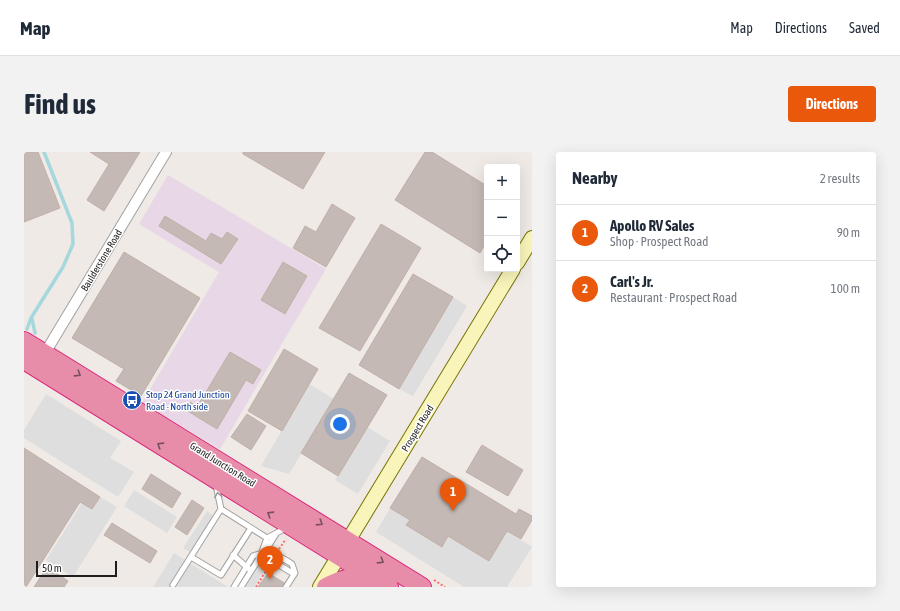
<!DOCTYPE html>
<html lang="en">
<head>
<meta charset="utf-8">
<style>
	body { margin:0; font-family:"Asap Condensed",sans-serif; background:#f2f2f3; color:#1f2937 }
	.controls { position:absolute; right:12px; top:12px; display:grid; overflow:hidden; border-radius:4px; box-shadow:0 4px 16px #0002 }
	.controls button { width:36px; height:36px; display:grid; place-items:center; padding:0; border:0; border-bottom:1px solid #e0e1e3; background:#fff; color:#1f2937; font:20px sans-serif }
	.scale { position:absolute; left:12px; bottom:10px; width:81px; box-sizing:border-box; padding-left:4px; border:2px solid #1e1e1e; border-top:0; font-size:11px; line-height:14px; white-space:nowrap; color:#1e1e1e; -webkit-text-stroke:3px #fff; paint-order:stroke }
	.you { position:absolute; left:316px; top:272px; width:14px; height:14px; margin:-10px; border:3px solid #fff; border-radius:50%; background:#1a73e8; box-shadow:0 0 0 6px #1a73e833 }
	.badge { display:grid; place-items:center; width:26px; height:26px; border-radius:50%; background:#ea580c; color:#fff; font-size:13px; font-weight:700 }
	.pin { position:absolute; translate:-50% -33px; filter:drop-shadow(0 1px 2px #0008) }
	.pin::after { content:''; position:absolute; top:21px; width:14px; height:12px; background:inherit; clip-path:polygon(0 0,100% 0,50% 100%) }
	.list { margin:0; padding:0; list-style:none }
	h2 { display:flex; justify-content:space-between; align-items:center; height:52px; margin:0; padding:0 16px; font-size:17px }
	h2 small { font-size:13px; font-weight:400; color:#747a83 }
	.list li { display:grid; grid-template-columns:26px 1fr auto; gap:12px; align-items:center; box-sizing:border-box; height:56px; padding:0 16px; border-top:1px solid #e0e1e3 }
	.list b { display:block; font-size:15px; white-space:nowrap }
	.list p { margin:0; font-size:13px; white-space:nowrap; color:#747a83 }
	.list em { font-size:13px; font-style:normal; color:#747a83 }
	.icon { flex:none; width:22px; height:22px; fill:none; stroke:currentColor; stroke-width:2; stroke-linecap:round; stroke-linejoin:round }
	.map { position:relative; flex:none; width:508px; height:435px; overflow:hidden; border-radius:4px }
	header { display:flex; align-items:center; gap:24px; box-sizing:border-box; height:56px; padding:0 20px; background:#fff; border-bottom:1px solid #e0e1e3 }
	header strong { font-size:19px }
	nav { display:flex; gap:22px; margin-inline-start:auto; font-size:14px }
	.intro { display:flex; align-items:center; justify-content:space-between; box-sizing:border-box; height:96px; padding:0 24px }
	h1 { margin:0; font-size:28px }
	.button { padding:10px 18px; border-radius:4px; background:#ea580c; color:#fff; font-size:14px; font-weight:700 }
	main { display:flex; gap:24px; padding:0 24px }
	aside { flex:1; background:#fff; border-radius:4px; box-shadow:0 4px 16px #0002 }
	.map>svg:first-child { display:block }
</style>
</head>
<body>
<header>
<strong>Map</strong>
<nav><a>Map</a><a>Directions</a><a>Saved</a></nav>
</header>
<div class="intro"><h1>Find us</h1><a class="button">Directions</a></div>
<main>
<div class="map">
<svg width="508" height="435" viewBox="0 0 508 435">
	<rect width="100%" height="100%" fill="#efeae5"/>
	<path fill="#e8d7e7" d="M144,23l158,94 -106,180 -78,-46 77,-131 -80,-48z"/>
	<path fill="#dedede" d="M429,145l14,9 -54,90 -14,-7z
		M285,232l25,15 -45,75 -28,-8z
		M22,242l75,47 -11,17 24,14 -16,25 -94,-59v-8z
		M343,275l23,14 -32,53 -23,-14z
		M110,338l43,27 -10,16 -43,-27z
		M76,345l17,10 -44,70 -27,-17 36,-57 10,6z
		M366,356l20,12 -3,6 35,21 6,-11 41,25 18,-30 25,16 -25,40h-43l-88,-55z
		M183,359l9,7 -23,36 -10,-6z
		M234,400l13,8 -17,27h-23l19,-31z
		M150,401l54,34h-75z"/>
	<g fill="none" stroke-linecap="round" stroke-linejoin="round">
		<path stroke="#a5d8dd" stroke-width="3.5" d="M8,167l3,14
			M3,177l4,-11 32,-51 10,-23 -1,-21 -28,-71"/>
	</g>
	<path fill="#c4b9b4" stroke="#c1afa7" d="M0,0h14l22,56 -36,14z
		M66,0h50l-36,59 -17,-11 22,-36z
		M219,0h82l-22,37 -60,-35z
		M401,0h7l55,34v55l-7,12 -85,-53z
		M308,52l23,14 -29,49 -33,-19 12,-22 11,6z
		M141,64l41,25 5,-8 11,6 5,-7 11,7 -17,25 -62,-38z
		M357,72l40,24 -61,103 -41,-23z
		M100,100l76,46 -59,98 -25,-15 8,-12 -52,-31z
		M259,110l24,14 -22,38 -24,-14z
		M389,122l40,23 -54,92 -40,-24z
		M260,197l34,20 -36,62 -34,-20z
		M206,200l31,18 -8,14 -7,-4 -29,49 -31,-19 4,-8 7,5z
		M325,221l38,22 -49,81 -37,-23z
		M223,262l19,12 -15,24 -20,-13z
		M458,293l41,25 -15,26 -42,-24z
		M0,296l76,49 -8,12 -12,-7 -54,85h-2z
		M398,305l94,57 3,-5 13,7v4l-11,19 -14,-8 -18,30 -41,-25 -6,11 -36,-22 4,-5 -20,-12z
		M127,322l30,19 -9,15 -30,-19z
		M168,348l12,8 -17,27 -12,-8z
		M88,371l45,28 -7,12 -46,-28z
		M23,415l21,14 -4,6h-30z
		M244,421l18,11 -1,3h-27z"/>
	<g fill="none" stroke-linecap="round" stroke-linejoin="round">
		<g stroke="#a2a2a2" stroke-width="7">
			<path id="lane" d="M192,333l5,24 46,29
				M252,382l-7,11 -2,9 7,8 20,12
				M209,403l16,14
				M167,405l30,18 30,-47
				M149,433l48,-76
				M210,435l19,-31c14,-6 27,0 39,8l3,9 -9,14
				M217,435l19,-30 7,-19 19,-10"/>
		</g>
		<g stroke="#a2a2a2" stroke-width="12">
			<path id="street" d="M18,206l124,-206"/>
		</g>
		<g stroke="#767405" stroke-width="16">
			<path id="secondary" d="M493,111l15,-25
				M296,435l193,-318"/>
		</g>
		<g stroke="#db247a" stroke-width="20">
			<path id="highway" d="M0,189l398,246
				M0,208l365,227
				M302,435c18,-9 26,-11 46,-7"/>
		</g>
		<path stroke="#fa6b6f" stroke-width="2" stroke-dasharray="2 2" stroke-linecap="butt" d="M255,397l7,-10
			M410,428l11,7
			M232,435l13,-21"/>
		<use href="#lane" stroke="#fff" stroke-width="5"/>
		<use href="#street" stroke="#fff" stroke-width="10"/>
		<use href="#secondary" stroke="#f9f4b9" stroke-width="14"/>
		<use href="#highway" stroke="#e78ca9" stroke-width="18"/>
	</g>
	<defs><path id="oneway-chevron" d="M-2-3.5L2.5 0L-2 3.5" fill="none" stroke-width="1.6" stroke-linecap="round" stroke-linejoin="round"/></defs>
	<g stroke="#78505d">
		<use href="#oneway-chevron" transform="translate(54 222) rotate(32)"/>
		<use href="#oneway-chevron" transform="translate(136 293) rotate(-148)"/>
		<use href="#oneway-chevron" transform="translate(246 362) rotate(-148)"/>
		<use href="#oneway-chevron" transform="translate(296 371) rotate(32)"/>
		<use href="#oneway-chevron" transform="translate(357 409) rotate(32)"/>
	</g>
	<use stroke="#9a9a9a" href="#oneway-chevron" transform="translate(194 343) rotate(-98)"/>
	<defs>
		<g id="bus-disc" transform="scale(1)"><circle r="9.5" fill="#1a4fb4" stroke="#fff"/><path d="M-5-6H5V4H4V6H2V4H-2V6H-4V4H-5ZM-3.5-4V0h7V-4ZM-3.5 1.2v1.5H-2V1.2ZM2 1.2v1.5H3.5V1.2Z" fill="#fff"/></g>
	</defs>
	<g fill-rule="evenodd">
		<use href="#bus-disc" x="108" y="248"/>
	</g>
	<g text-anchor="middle" stroke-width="3" stroke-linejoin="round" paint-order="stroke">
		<g font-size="10" fill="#1e1e1e" stroke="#fff">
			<text transform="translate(77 108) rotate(-59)" y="4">Baulderstone Road</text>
			<text transform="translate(393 276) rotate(-59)" y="4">Prospect Road</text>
			<text transform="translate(199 312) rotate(32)" y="4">Grand Junction Road</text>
		</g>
		<g font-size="10" fill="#164399" stroke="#fff" text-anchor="start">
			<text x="122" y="246">Stop 24 Grand Junction<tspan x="122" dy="12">Road - North side</tspan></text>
		</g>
	</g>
</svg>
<div class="controls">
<button>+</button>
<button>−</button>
<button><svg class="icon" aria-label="locate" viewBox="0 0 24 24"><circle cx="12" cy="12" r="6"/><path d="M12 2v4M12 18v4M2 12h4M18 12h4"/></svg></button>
</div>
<div class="scale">50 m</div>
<div class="you"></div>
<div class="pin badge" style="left:429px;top:359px">1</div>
<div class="pin badge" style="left:246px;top:427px">2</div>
</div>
<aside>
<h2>Nearby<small>2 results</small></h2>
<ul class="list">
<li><span class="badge">1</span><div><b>Apollo RV Sales</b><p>Shop · Prospect Road</p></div><em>90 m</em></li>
<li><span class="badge">2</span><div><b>Carl's Jr.</b><p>Restaurant · Prospect Road</p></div><em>100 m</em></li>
</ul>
</aside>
</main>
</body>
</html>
